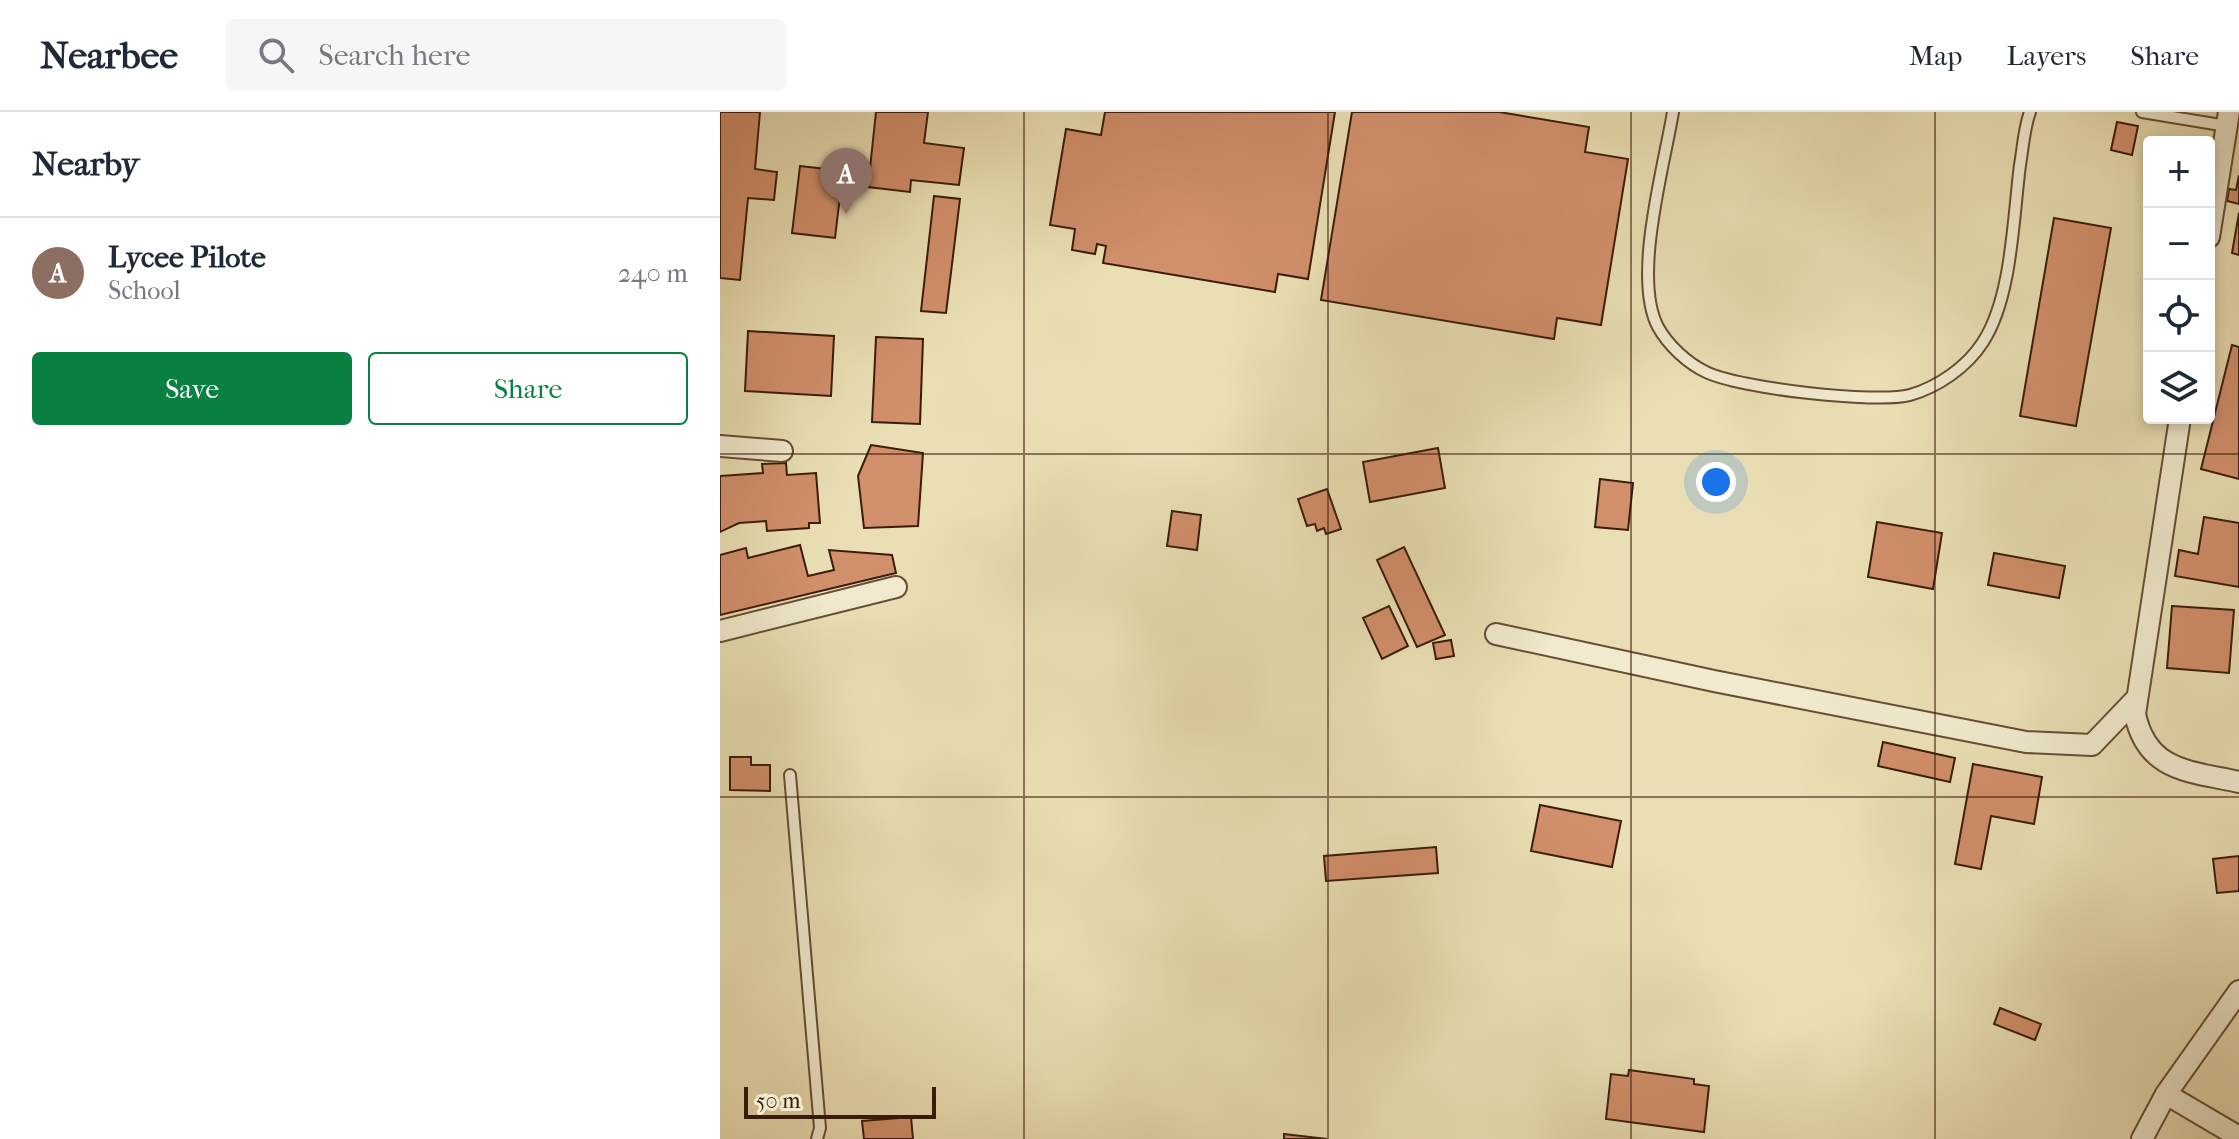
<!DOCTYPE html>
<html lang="en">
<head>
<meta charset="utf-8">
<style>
	body { margin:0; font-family:"IM FELL French Canon",serif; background:#f6f6f7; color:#1f2937 }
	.controls { position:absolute; right:24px; top:24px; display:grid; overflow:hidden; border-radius:8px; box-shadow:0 4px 12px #0003 }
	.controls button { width:72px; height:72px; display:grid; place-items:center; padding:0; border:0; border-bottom:2px solid #e0e1e3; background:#fff; color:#1f2937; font:40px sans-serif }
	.scale { position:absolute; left:24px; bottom:20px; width:192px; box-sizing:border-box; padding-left:8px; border:4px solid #3a1c0a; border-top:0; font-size:22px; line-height:28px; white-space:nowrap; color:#3a1c0a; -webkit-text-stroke:6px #f1eace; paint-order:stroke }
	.you { position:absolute; left:996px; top:370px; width:28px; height:28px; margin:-20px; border:6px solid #fff; border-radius:50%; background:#1a73e8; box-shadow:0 0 0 12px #1a73e833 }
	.badge { display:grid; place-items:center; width:52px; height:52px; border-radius:50%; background:#0b8043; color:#fff; font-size:26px; font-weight:700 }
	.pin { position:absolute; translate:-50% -66px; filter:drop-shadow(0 2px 4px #0008) }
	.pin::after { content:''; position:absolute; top:42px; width:28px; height:24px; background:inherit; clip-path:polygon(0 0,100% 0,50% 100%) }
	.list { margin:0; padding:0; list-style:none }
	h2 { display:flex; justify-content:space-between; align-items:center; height:104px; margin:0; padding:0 32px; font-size:34px }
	h2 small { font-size:26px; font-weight:400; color:#747a83 }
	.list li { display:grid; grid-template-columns:52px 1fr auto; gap:24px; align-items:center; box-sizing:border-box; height:112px; padding:0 32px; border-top:2px solid #e0e1e3 }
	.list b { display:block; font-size:30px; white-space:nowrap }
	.list p { margin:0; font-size:26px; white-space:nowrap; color:#747a83 }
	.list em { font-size:26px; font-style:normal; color:#747a83 }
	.actions { display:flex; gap:16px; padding:24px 32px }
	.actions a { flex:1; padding:18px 0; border:2px solid #0b8043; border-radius:8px; text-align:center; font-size:28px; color:#0b8043 }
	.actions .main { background:#0b8043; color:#fff }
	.icon { flex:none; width:44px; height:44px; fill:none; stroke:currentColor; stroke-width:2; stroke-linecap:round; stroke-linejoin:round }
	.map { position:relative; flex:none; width:1519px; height:1027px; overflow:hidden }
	header { display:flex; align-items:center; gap:48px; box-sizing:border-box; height:112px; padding:0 40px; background:#fff; border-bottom:2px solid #e0e1e3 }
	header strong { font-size:38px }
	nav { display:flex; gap:44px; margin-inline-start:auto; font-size:28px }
	.search { width:560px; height:72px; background:#f6f6f7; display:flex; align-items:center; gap:20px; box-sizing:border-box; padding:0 28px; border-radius:8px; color:#747a83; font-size:30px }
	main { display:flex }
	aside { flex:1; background:#fff }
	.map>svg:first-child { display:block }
</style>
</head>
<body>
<header>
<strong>Nearbee</strong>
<div class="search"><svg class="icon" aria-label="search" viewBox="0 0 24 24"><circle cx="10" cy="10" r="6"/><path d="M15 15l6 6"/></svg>Search here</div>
<nav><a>Map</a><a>Layers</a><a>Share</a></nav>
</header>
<main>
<aside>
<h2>Nearby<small></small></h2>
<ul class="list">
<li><span class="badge" style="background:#8d6e63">A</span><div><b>Lycee Pilote</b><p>School</p></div><em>240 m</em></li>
</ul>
<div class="actions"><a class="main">Save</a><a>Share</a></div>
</aside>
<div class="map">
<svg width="1519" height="1027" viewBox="0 0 1519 1027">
	<rect width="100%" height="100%" fill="#eadfb4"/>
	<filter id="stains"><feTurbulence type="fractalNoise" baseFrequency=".0025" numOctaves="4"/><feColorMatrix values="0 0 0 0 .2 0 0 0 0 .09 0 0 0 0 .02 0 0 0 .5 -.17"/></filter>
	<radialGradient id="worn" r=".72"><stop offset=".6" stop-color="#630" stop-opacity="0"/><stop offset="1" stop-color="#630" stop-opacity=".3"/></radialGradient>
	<path fill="#d18f6b" stroke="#3a1c0a" stroke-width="2" d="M0,0h40l-5,57 22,3 -3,28 -26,-2 -8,82 -20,-2z
		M156,0h52l-4,31 40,5 -5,37 -48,-5 -1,12 -42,-5z
		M385,0h230l-27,167 -30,-5 -3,18 -172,-29 3,-17 -9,-2 -2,10 -23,-4 3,-21 -25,-4 16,-96 35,6z
		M632,0h147l90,15 -4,25 43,7 -27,166 -44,-7 -3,21 -233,-39z
		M1397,10l21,4 -6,29 -21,-5z
		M80,54l43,5 -8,67 -43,-5z
		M1519,63v29l-12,-3 2,-12 7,1z
		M214,84l26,3 -14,114 -25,-2z
		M1519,101v42l-7,-2z
		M1334,106l57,10 -35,198 -56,-10z
		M28,219l86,5 -3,60 -86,-5z
		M156,225l47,2 -3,85 -48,-2z
		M1512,233l7,2v132l-38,-10z
		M151,333l52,8 -5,73 -54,2 -6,-52z
		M718,336l7,40 -75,14 -7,-40z
		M66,351l1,12 29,-2 4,50h-11v5l-42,3 -1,-10 -27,2 -19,9v-56l43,-3 -1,-9z
		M880,367l33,4 -5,47 -33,-3z
		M607,377l14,40 -15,5 -2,-6 -7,3 -2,-7 -8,2 -9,-27z
		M452,399l29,4 -4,35 -30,-4z
		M1484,405l35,6v64l-64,-11 4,-26 19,4z
		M1157,410l65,11 -9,56 -65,-12z
		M80,433l8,31 26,-6 -5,-20 63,5 4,18 -176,42v-60l26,-7 2,10z
		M684,435l41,88 -28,12 -40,-87z
		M1274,441l71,13 -6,32 -71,-13z
		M669,494l19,40 -26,13 -19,-41z
		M1452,494l62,4 -5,63 -62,-5z
		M731,528l3,16 -18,3 -3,-16z
		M1163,630l72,16 -5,24 -72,-16z
		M10,645h21v8h19v26l-40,-1z
		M1253,652l69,13 -8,47 -43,-8 -10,53 -26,-5z
		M820,693l81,16 -9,46 -81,-16z
		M716,735l2,26 -112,8 -2,-25z
		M1519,744v35l-22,2 -4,-34z
		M1280,896l41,16 -6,16 -41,-16z
		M909,958l65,9v5l15,2 -5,46 -98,-13 5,-45 17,2z
		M191,1005l2,22h-49l-2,-18z
		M564,1022l43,5h-43z"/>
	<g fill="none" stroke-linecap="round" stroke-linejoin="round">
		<g stroke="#664d34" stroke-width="14">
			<path id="service" d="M953,0c-9,55 -41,166 -15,215 10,18 29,36 48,45 32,16 170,32 204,23 28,-8 57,-28 73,-53 29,-45 30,-123 37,-177 3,-17 4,-37 10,-53
				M1422,0l85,14
				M70,663l30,353 -3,11"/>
		</g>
		<g stroke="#664d34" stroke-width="24">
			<path id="minor" d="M1489,125l20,-125
				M1460,306l-45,296c12,58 55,57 104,68
				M0,334l62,5
				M0,519l176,-44
				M776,522l218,47 312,61 66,3 43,-45
				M1446,982l73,43
				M1422,1027l24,-45 73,-103"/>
		</g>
		<use href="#service" stroke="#f1eace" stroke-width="10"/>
		<use href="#minor" stroke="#f1eace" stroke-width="20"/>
	</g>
	<path fill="none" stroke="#3a1c0a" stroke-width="2" stroke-opacity="0.55" d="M304,0v1027M608,0v1027M911,0v1027M1215,0v1027M0,342h1519M0,685h1519"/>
	<rect width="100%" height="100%" filter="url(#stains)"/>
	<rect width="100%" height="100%" fill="url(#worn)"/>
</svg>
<div class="controls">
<button>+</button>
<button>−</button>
<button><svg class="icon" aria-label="locate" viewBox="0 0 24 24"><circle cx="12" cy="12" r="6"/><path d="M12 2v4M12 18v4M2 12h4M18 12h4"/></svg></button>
<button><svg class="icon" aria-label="layers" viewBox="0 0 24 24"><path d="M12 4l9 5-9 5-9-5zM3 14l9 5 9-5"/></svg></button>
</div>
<div class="scale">50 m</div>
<div class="you"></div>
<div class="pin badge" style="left:126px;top:102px;background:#8d6e63">A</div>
</div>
</main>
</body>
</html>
